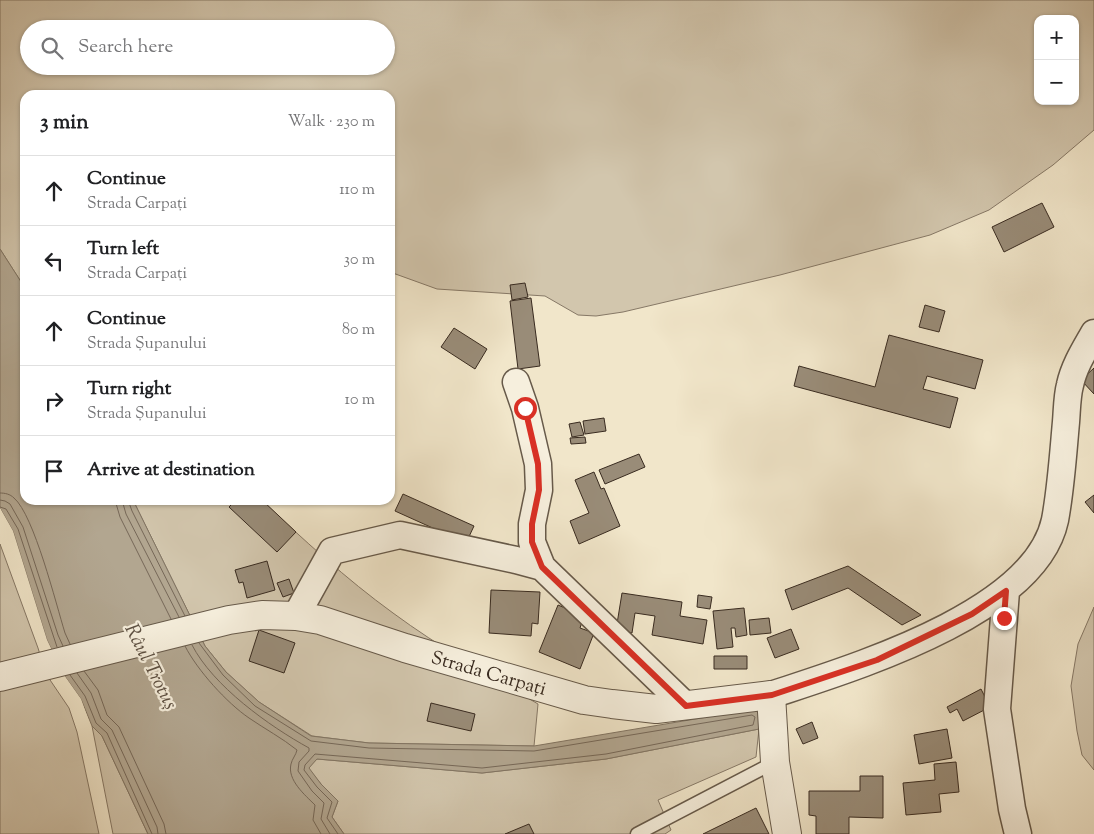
<!DOCTYPE html>
<html lang="en">
<head>
<meta charset="utf-8">
<style>
	body { margin:0; font-family:"Sorts Mill Goudy",serif; background:#f6f6f6; color:#202124 }
	.controls { position:absolute; right:15px; top:15px; display:grid; overflow:hidden; border-radius:10px; box-shadow:0 1px 4px #0004 }
	.controls button { width:45px; height:45px; display:grid; place-items:center; padding:0; border:0; border-bottom:1px solid #e0e0e0; background:#fff; color:#202124; font:25px sans-serif }
	.stop { position:absolute; width:15px; height:15px; margin:-11px; border:4px solid #d93025; border-radius:50%; background:#fff }
	.stop.end { background:#d93025; border-color:#fff; box-shadow:0 1px 5px #0008 }
	.list { margin:0; padding:0; list-style:none }
	h2 { display:flex; justify-content:space-between; align-items:center; height:65px; margin:0; padding:0 20px; font-size:21px }
	h2 small { font-size:16px; font-weight:400; color:#757577 }
	.list li { display:grid; grid-template-columns:32px 1fr auto; gap:15px; align-items:center; box-sizing:border-box; height:70px; padding:0 20px; border-top:1px solid #e0e0e0 }
	.list b { display:block; font-size:19px; white-space:nowrap }
	.list p { margin:0; font-size:16px; white-space:nowrap; color:#757577 }
	.list em { font-size:16px; font-style:normal; color:#757577 }
	.icon { flex:none; width:28px; height:28px; fill:none; stroke:currentColor; stroke-width:2; stroke-linecap:round; stroke-linejoin:round }
	.map { position:relative; flex:none; width:1094px; height:834px; overflow:hidden }
	.search { position:absolute; background:#fff; box-shadow:0 1px 4px #0004; left:20px; top:20px; width:375px; height:55px; display:flex; align-items:center; gap:12px; box-sizing:border-box; padding:0 18px; border-radius:28px; color:#757577; font-size:19px }
	.panel { position:absolute; background:#fff; box-shadow:0 1px 4px #0004; left:20px; top:90px; width:375px; height:415px; border-radius:15px }
	.map>svg:first-child { display:block }
</style>
</head>
<body>
<div class="map">
<svg width="1094" height="834" viewBox="0 0 1094 834">
	<rect width="100%" height="100%" fill="#f1e6ca"/>
	<filter id="stains"><feTurbulence type="fractalNoise" baseFrequency=".004" numOctaves="4"/><feColorMatrix values="0 0 0 0 .2 0 0 0 0 .09 0 0 0 0 .02 0 0 0 .5 -.17"/></filter>
	<radialGradient id="worn" r=".72"><stop offset=".6" stop-color="#630" stop-opacity="0"/><stop offset="1" stop-color="#630" stop-opacity=".3"/></radialGradient>
	<path fill="#d2c6ad" stroke="#867866" fill-rule="evenodd" d="M0,0h1094v130l-41,35 -64,45 -59,25 -150,40 -157,37 -27,4 -18,-1 -33,-19 -108,-7 -47,-17v-177h-365v193l-25,-39zM1038,19h37v82h-37zM29,29h357v37h-357z
		M133,500h128c42,39 85,79 132,113 46,34 96,62 145,91l-4,42 -165,-3 -57,-7 -53,-34 -33,-30 -21,-26z
		M0,544l38,104 8,26 23,34 8,24 22,102h-99z
		M1094,607v163l-12,-15 -5,-24 -6,-45 7,-42z
		M92,726l10,10 46,98h-35z
		M759,729l-3,28 -98,43 13,30 -6,4h-321l-12,-17 6,-16 -17,-17 -13,-16 9,-9 165,14 124,-14z"/>
	<path fill="#b2a690" stroke="#827563" d="M0,249l25,39v212h108l72,146 21,26 33,30 52,34 58,7 165,3 227,-38 -2,21 -153,30 -124,14 -165,-14 -8,9 12,16 17,17 -6,16 12,17h-196l-46,-98 -10,-10 -11,-27 -17,-24 -17,-35 -34,-109 -13,-23z"/>
	<path fill="#f1e6ca" d="M0,508l13,23 34,109 17,35 17,24 11,31 -3,-3 -10,-27 -18,-24 -16,-35 -34,-109 -11,-19z"/>
	<g fill="none" stroke-linecap="round" stroke-linejoin="round">
		<path stroke="#766858" stroke-width="1" d="M0,493c5,0 10,1 14,5 20,17 42,106 51,135l5,11
			M0,500l5,1 5,3 13,23 35,108 5,11
			M115,500l5,17 51,102
			M122,500l4,14 53,103
			M128,500l4,11 53,105
			M0,507l6,2 12,20 39,118
			M199,643l24,32 32,31 56,35 58,7 165,3 218,-36 3,2 -2,8 -147,29 -124,14 -167,-14 -10,11 -1,5 13,17 15,15 -5,16 11,16
			M192,645c21,41 77,81 117,103v3l-10,11 -1,9 14,20 12,12 -3,16 9,15
			M185,646c12,24 42,57 64,72 16,11 33,20 48,32 -1,5 -5,9 -6,14 -4,16 14,31 24,41l-2,15 8,14
			M84,671l14,19 9,25 12,12 45,97 2,10
			M77,673l14,20 10,26 11,11 45,97 1,7
			M70,675l15,21 11,27 11,10 45,101"/>
	</g>
	<path fill="#998c78" stroke="#392b20" d="M1042,203l12,24 -50,25 -12,-25z
		M525,283l3,14 -16,3 -2,-15z
		M531,298l9,68 -22,3 -8,-68z
		M925,305l20,6 -6,21 -20,-5z
		M454,328l33,21 -12,20 -34,-22z
		M889,335l94,25 -8,29 -48,-13 -4,13 35,9 -8,30 -156,-42 5,-20 76,21z
		M1094,368v26l-13,-14z
		M604,418l2,13 -21,3 -2,-13z
		M580,422l4,13 -12,2 -3,-13z
		M585,437l1,6 -15,1 -1,-6z
		M639,454l6,13 -40,17 -6,-14z
		M594,472l7,17 3,-1 16,38 -41,18 -9,-23 19,-8 -14,-33z
		M403,494l71,32 -8,17 -71,-32z
		M1094,495v18l-9,-11z
		M236,500h26l34,32 -19,20 -48,-45z
		M267,561l8,29 -28,8 -4,-16 -4,1 -4,-13z
		M848,566l73,49 -19,10 -54,-37 -56,22 -7,-20z
		M289,579l5,14 -11,4 -6,-14z
		M491,590l49,2 -2,32 -6,-1 -1,13 -42,-3z
		M622,593l60,9 -2,14 27,4 -4,24 -51,-9 3,-19 -20,-3 -3,20 -16,-3z
		M698,595l14,2 -2,12 -13,-2z
		M558,605l26,11 -4,12 14,5 -14,36 -41,-17z
		M744,608l3,27 -11,2 -1,-9h-4l2,19 -16,2 -4,-38z
		M769,618l2,15 -21,2 -1,-15z
		M791,629l8,20 -24,9 -8,-20z
		M259,630l36,13 -11,30 -35,-12z
		M714,656h33v13h-33z
		M981,689l9,18 -27,14 -6,-12 -7,4 -3,-6z
		M431,703l44,11 -4,17 -44,-10z
		M812,722l6,16 -15,6 -7,-15z
		M947,729l5,29 -33,6 -5,-29z
		M956,762l3,30 -20,2 2,18 -35,3 -3,-32 32,-3 -1,-16z
		M860,776h23v42l-34,-1v17h-33v-18l-7,-1v-24h51z
		M756,808l13,26h-66z
		M529,824l5,10h-29z"/>
	<g fill="none" stroke-linecap="round" stroke-linejoin="round">
		<g stroke="#675a4a" stroke-width="15">
			<path id="service" d="M637,834l138,-72"/>
		</g>
		<g stroke="#675a4a" stroke-width="29">
			<path id="minor" d="M516,382l9,26 13,56 1,26 -7,34v18l10,25
				M1006,591l-9,118 15,100 6,25
				M296,616l36,-65 68,-16 116,25 26,7 144,139
				M771,695c81,-27 264,-81 284,-175 6,-32 8,-65 11,-98 1,-12 1,-26 4,-37 4,-19 15,-36 24,-52"/>
		</g>
		<g stroke="#675a4a" stroke-width="30">
			<path id="tertiary" d="M0,677l229,-57 33,-5 34,1 24,4 85,28 179,52 28,4 44,5 115,-14 4,67 12,72"/>
		</g>
		<use href="#service" stroke="#f6efdd" stroke-width="12"/>
		<use href="#minor" stroke="#f6efdd" stroke-width="26"/>
		<use href="#tertiary" stroke="#f6efdd" stroke-width="28"/>
	</g>
	<g fill="none" stroke-linecap="round" stroke-linejoin="round">
		<path stroke="#d93025" stroke-width="6" d="M525,408l13,56 1,26 -7,34v18l10,25 144,139 86,-11 105,-35 95,-46 34,-23 -2,27"/>
	</g>
	<g text-anchor="middle" stroke-width="4.5" stroke-linejoin="round" paint-order="stroke">
		<g font-size="19" fill="#392b20" stroke="#f6efdd">
			<text transform="translate(489 672) rotate(16)" y="7">Strada Carpați</text>
		</g>
		<g font-size="20" font-style="italic" fill="#5d5042" stroke="#f6efdd">
			<text transform="translate(152 666) rotate(63)" y="7">Râul Trotuș</text>
		</g>
	</g>
	<rect width="100%" height="100%" filter="url(#stains)"/>
	<rect width="100%" height="100%" fill="url(#worn)"/>
</svg>
<div class="controls">
<button>+</button>
<button>−</button>
</div>
<div class="stop" style="left:525px;top:408px"></div>
<div class="stop end" style="left:1004px;top:618px"></div>
<div class="search"><svg class="icon" aria-label="search" viewBox="0 0 24 24"><circle cx="10" cy="10" r="6"/><path d="M15 15l6 6"/></svg>Search here</div>
<section class="panel">
<h2>3 min<small>Walk · 230 m</small></h2>
<ul class="list">
<li><svg class="icon" aria-label="ahead" viewBox="0 0 24 24"><path d="M12 20V5M6 11l6-6 6 6"/></svg><div><b>Continue</b><p>Strada Carpați</p></div><em>110 m</em></li>
<li><svg class="icon" aria-label="left" viewBox="0 0 24 24"><path d="M17 20v-9H6M10 6l-5 5 5 5"/></svg><div><b>Turn left</b><p>Strada Carpați</p></div><em>30 m</em></li>
<li><svg class="icon" aria-label="ahead" viewBox="0 0 24 24"><path d="M12 20V5M6 11l6-6 6 6"/></svg><div><b>Continue</b><p>Strada Șupanului</p></div><em>80 m</em></li>
<li><svg class="icon" aria-label="right" viewBox="0 0 24 24"><path d="M7 20v-9h11M14 6l5 5-5 5"/></svg><div><b>Turn right</b><p>Strada Șupanului</p></div><em>10 m</em></li>
<li><svg class="icon" aria-label="arrive" viewBox="0 0 24 24"><path d="M6 21V4h12l-3 4 3 4H6"/></svg><div><b>Arrive at destination</b></div></li>
</ul>
</section>
</div>
</body>
</html>
